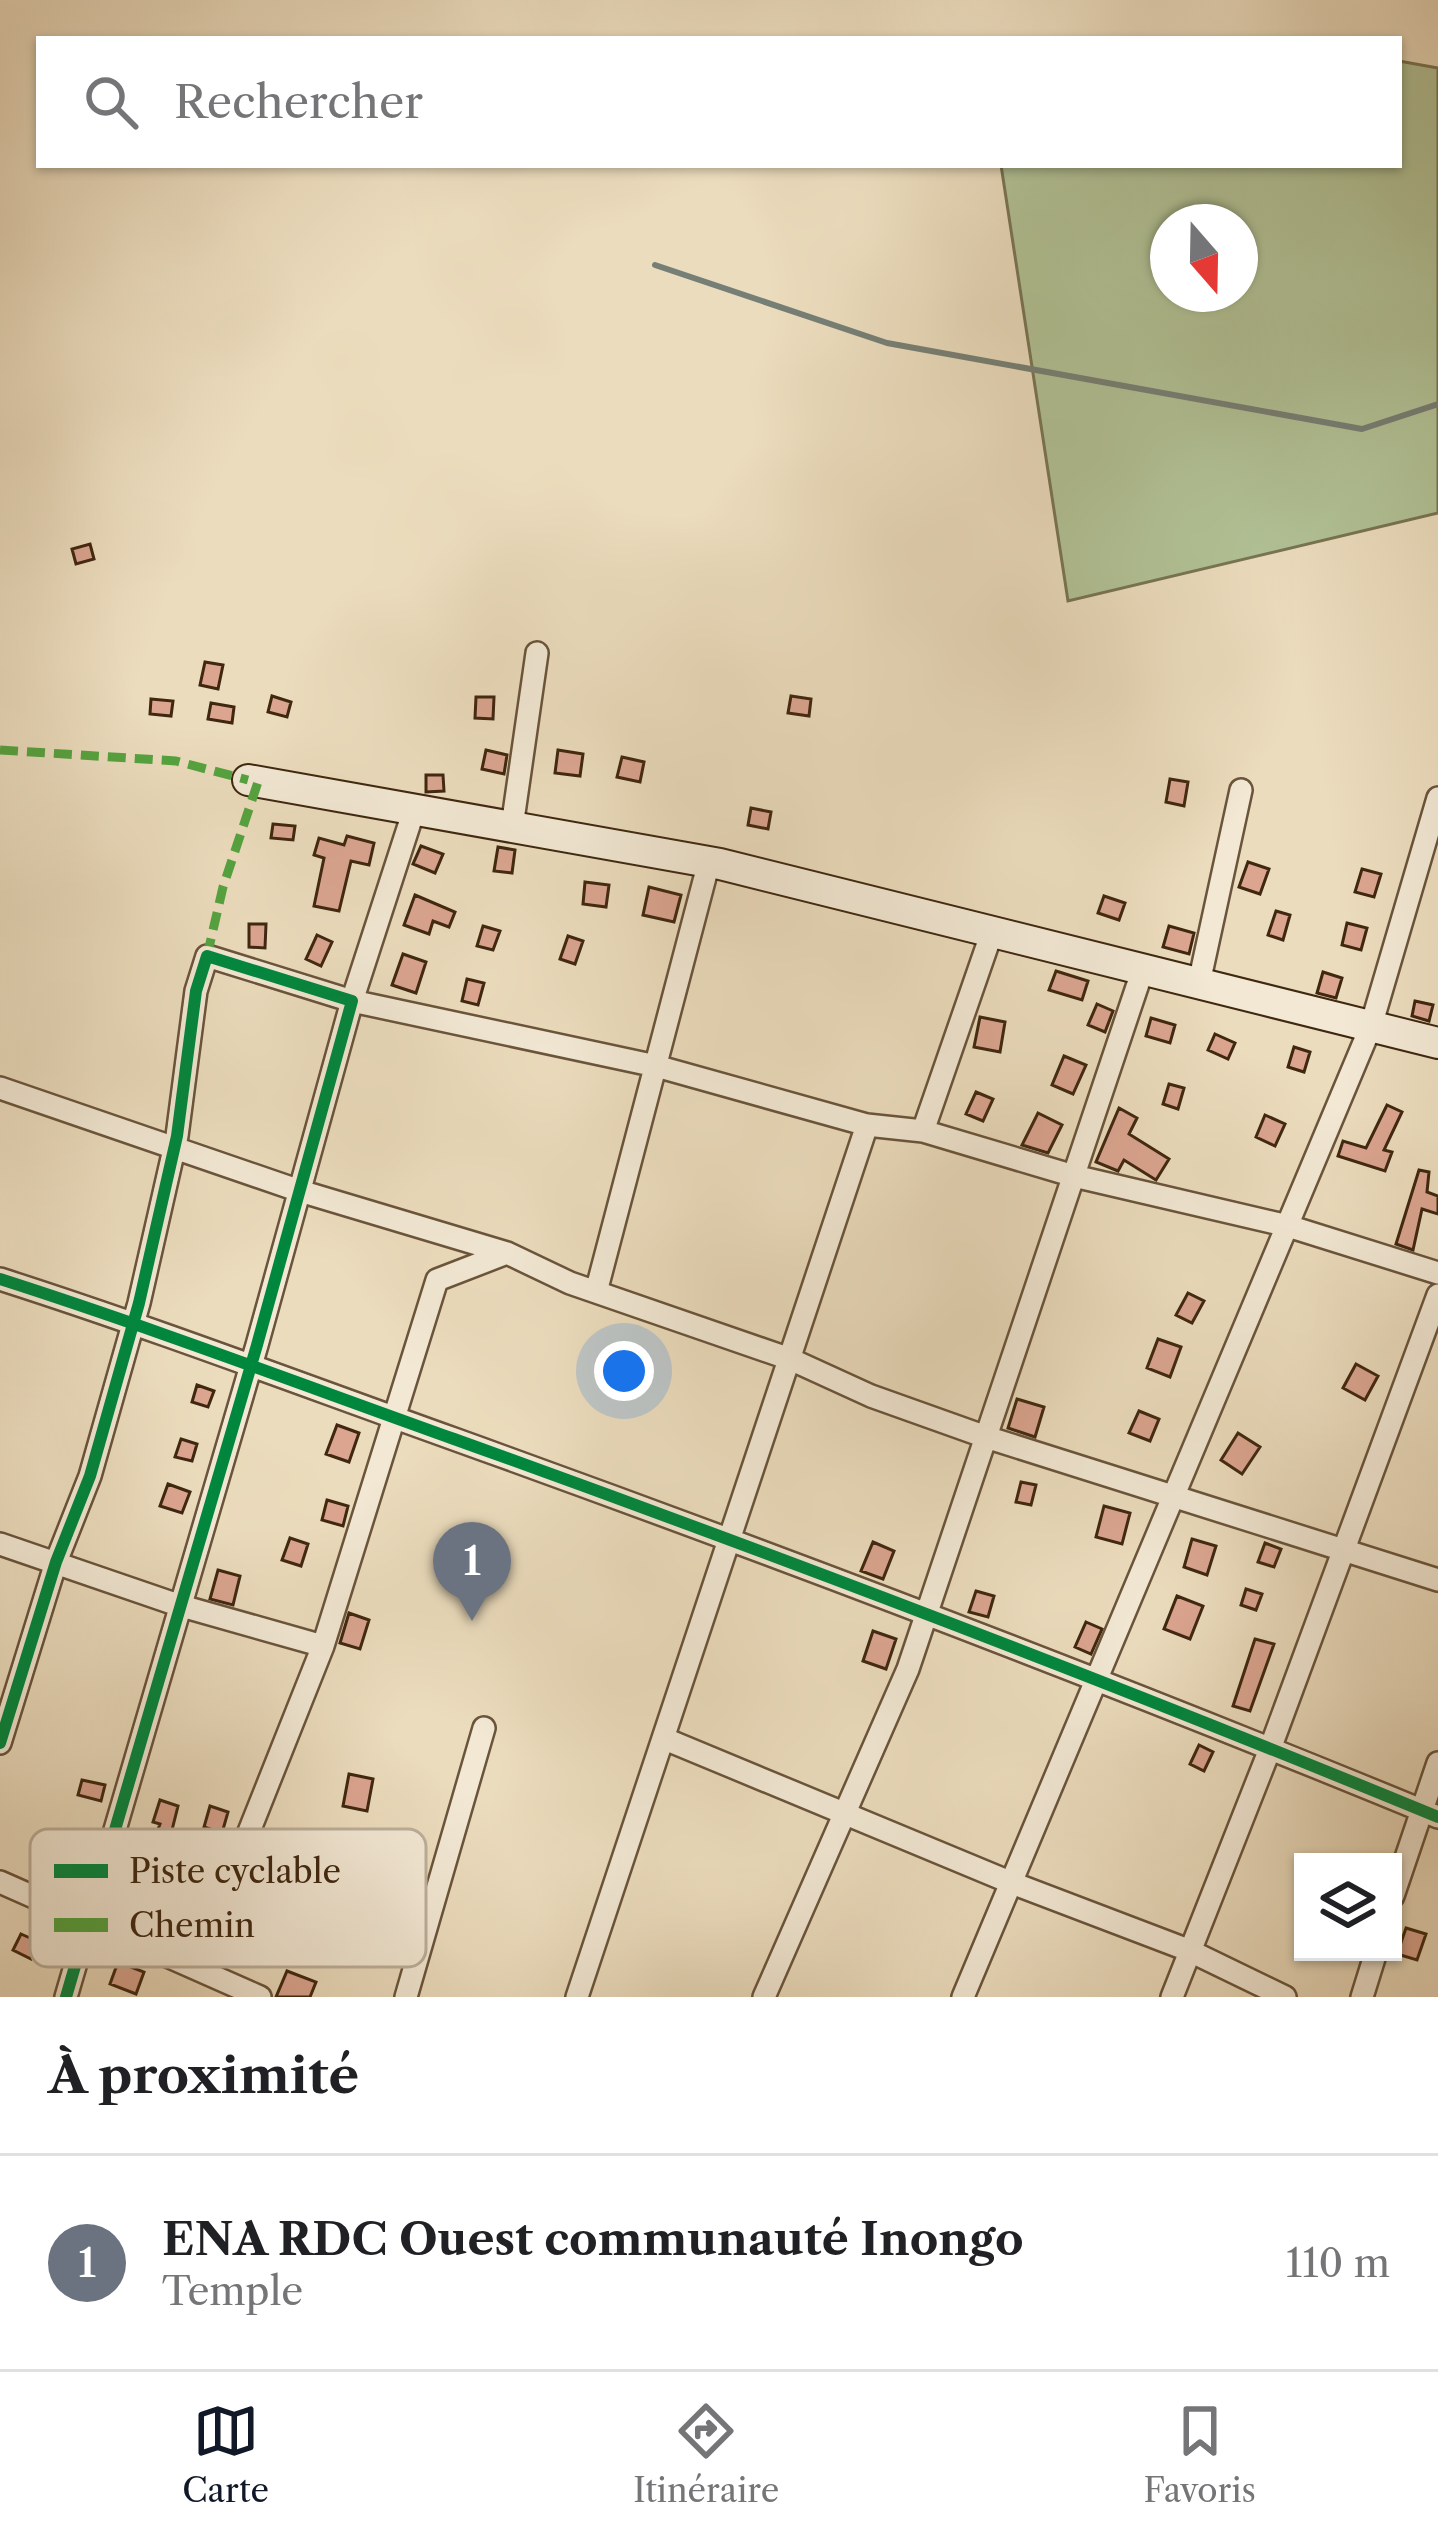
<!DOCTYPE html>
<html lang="fr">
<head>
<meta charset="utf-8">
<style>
	body { margin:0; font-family:"Libre Caslon Text",serif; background:#f6f6f6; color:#202124 }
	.controls { position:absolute; right:36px; bottom:36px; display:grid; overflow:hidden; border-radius:0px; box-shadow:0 3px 9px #0004 }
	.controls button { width:108px; height:108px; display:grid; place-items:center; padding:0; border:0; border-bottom:3px solid #e0e0e0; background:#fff; color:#202124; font:60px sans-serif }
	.compass { position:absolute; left:1150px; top:204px; width:108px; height:108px; border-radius:50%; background:#fff; box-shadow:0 3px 9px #0004; rotate:160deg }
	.you { position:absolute; left:624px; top:1371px; width:42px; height:42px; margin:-30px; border:9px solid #fff; border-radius:50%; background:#1a73e8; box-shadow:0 0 0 18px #1a73e833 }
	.badge { display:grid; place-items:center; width:78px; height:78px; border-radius:50%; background:#111827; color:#fff; font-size:39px; font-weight:700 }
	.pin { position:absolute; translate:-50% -99px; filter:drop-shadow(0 3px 6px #0008) }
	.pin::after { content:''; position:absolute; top:63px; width:42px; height:36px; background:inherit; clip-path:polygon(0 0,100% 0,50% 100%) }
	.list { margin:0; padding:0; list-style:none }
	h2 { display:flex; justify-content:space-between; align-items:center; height:156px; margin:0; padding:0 48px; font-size:51px }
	h2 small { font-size:39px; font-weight:400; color:#757577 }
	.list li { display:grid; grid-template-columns:78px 1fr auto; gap:36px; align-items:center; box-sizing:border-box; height:216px; padding:0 48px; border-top:3px solid #e0e0e0 }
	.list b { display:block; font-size:45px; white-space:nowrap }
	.list p { margin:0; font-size:39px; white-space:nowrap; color:#757577 }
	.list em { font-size:39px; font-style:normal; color:#757577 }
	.icon { flex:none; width:66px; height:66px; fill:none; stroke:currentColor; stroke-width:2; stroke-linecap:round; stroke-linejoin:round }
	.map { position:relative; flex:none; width:1438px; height:1997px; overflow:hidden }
	.search { position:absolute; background:#fff; box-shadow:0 3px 9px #0004; left:36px; right:36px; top:36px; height:132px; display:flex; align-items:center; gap:30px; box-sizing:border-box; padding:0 42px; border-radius:0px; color:#757577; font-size:45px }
	.sheet { height:372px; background:#fff }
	nav { display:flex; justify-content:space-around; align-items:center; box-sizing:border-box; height:168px; border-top:3px solid #e0e0e0; background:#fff; font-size:33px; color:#757577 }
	nav a { display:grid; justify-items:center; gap:6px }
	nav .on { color:#111827 }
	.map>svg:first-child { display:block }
</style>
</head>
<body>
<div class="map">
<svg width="1438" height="1997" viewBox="0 0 1438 1997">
	<rect width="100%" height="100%" fill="#ebdcbd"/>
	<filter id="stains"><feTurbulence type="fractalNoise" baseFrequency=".00167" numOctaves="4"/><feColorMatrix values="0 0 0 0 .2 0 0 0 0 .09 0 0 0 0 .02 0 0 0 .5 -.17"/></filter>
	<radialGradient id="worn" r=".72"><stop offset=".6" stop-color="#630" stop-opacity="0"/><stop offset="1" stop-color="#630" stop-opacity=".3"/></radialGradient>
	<path fill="#b1c296" stroke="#787453" stroke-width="3" fill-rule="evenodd" d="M1399,61l39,7v445l-370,88 -67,-436h398zM1168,222h72v72h-72z"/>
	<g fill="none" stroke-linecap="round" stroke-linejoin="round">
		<path stroke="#767f75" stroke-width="6" d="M655,265l232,78 475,86 76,-25"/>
	</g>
	<path fill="#dba590" stroke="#3f2710" stroke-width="3" d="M90,544l4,15 -18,5 -4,-15z
		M205,662l18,3 -5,24 -18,-4z
		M272,696l19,6 -4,15 -19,-5z
		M791,696l20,3 -2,17 -21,-3z
		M476,697h18l-1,22 -18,-1z
		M151,699l22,2 -2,15 -21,-2z
		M211,703l23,4 -2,16 -24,-4z
		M486,750l21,5 -3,19 -22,-5z
		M558,750l25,4 -3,22 -25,-3z
		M622,757l22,5 -4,20 -23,-5z
		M426,775h17l1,16 -18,1z
		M1170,779l18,3 -4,24 -18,-4z
		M751,808l20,4 -3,17 -20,-4z
		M273,824l22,2 -2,14 -22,-2z
		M347,836l27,7 -5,22 -18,-4 -12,50 -25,-5 10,-48 -10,-3 5,-17 25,7z
		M421,846l22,8 -8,19 -22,-9z
		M498,847l17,3 -3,23 -18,-2z
		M1248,862l21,7 -9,25 -21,-7z
		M1362,869l19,5 -7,23 -19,-5z
		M585,882l24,3 -3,22 -23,-3z
		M649,887l32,8 -7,27 -31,-7z
		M415,895l40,17 -6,15 -16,-6 -4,13 -25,-9z
		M1104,896l21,7 -6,17 -21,-7z
		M1276,911l14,4 -7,25 -15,-5z
		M1347,923l20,5 -6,22 -19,-5z
		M249,924h17l-1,24 -16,-1z
		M483,926l17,5 -7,19 -16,-4z
		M1169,926l25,7 -5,21 -26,-7z
		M317,935l15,7 -11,24 -15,-7z
		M568,936l15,5 -8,23 -15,-5z
		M403,954l23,8 -10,31 -24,-8z
		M1056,971l32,10 -6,19 -33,-10z
		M1323,972l19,6 -6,20 -19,-5z
		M467,979l17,4 -6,22 -16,-4z
		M1415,1001l18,4 -4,16 -17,-5z
		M1097,1004l16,7 -8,21 -17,-7z
		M980,1017l25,5 -5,30 -26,-5z
		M1151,1018l24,7 -5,18 -24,-7z
		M1215,1034l20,9 -7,16 -20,-9z
		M1294,1047l16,5 -6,20 -16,-5z
		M1064,1056l22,9 -13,29 -21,-9z
		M1169,1084l15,4 -6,21 -15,-5z
		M976,1092l17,7 -10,22 -17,-7z
		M1387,1105l15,7 -18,38 8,2 -7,19 -47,-15 5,-15 23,7z
		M1119,1108l18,10 -8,16 40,25 -13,21 -32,-20 -6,11 -22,-9z
		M1038,1113l24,12 -14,28 -26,-8z
		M1265,1115l20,9 -10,22 -19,-9z
		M1419,1170l10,2 -2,20 11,4v18l-16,-5 -9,41 -17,-6z
		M1188,1293l16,8 -12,22 -16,-8z
		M1158,1339l23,8 -11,30 -23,-9z
		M1356,1364l22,12 -13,24 -22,-12z
		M197,1385l17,6 -6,16 -16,-5z
		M1017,1399l27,8 -9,30 -27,-9z
		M1139,1411l20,8 -9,22 -21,-8z
		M337,1425l22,8 -10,29 -23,-8z
		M1238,1433l22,14 -18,27 -21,-14z
		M181,1439l16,5 -5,17 -17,-4z
		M1021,1482l15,3 -5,20 -15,-3z
		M168,1484l22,8 -8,21 -22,-7z
		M327,1500l21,6 -5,20 -21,-6z
		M1104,1506l26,7 -8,31 -26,-7z
		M290,1538l18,6 -7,22 -19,-6z
		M1192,1539l24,7 -9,29 -23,-8z
		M873,1542l21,9 -11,28 -22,-8z
		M1265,1543l16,6 -7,18 -16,-5z
		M218,1570l22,6 -7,29 -23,-6z
		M1246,1589l16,5 -6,16 -15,-5z
		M976,1591l18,5 -6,21 -19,-5z
		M1177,1596l26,10 -13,33 -26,-10z
		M349,1613l20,7 -9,29 -20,-6z
		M1086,1622l16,7 -11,25 -16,-7z
		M873,1631l23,8 -10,30 -23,-8z
		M1255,1639l19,5 -24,67 -17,-5z
		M1199,1745l14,7 -9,19 -14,-7z
		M349,1774l24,5 -6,32 -24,-5z
		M82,1780l23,5 -4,16 -23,-6z
		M160,1800l18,6 -11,44 41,13 -8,23 -17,-6 2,-5 -39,-15 14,-36 -7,-2z
		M210,1806l18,6 -6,21 -18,-6z
		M1406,1928l20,6 -9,26 -20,-6z
		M21,1934l18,8 -8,17 -18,-9z
		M118,1962l26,10 -8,22 -26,-10z
		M287,1971l29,11 -6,15h-34z"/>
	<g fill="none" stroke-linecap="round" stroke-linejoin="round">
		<g stroke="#6a543b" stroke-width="26">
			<path id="street" d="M414,810l-62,191 304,65 211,59 56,6 151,45 214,50 150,47
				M512,827l25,-174
				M1199,983l42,-193
				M0,1088l300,103 207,62 63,30 220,76 81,37 115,41 452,143
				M923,1131l69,-199
				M0,1279c153,49 303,106 454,160 331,119 659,244 984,378
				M596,1292l113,-430
				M0,1544l178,61 145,41
				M665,1739l347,144 176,67 97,47
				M0,1743l56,-181 34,-86 49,-173 38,-167 19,-145 11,-35 145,45 -95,344 -191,652
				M0,1882l260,115
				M1393,1896l45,-133
				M195,1967l128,-321 114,-366 70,-27
				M406,1997l78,-269
				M577,1997l290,-872
				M764,1997l144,-328 235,-700
				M963,1997l408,-971 67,-228
				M1172,1997l98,-248 168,-454
				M1362,1997l14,-45"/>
		</g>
		<g stroke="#3f2710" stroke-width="34">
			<path id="secondary" d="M248,780l472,84 718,179"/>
		</g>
		<use href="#street" stroke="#f2e8d4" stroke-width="21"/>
		<use href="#secondary" stroke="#f2e8d4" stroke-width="30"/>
		<path stroke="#54a33f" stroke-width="9" stroke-dasharray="18 9" stroke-linecap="butt" d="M0,750l176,11 72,19
			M207,956l16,-69 35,-105"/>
		<g stroke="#f2e8d4" stroke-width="20">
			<path id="cycleway" d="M0,1279c153,49 303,106 454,160 331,119 659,244 984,378
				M0,1743l56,-181 34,-86 49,-173 38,-167 19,-145 11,-35 145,45 -95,344 -191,652"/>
		</g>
		<use href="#cycleway" stroke="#00873e" stroke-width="12"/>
	</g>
	<rect x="30" y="1829" width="396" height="138" rx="18" fill="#f2e8d4" stroke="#bcae99" stroke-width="3"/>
	<rect x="54" y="1864" width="54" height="14" fill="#00873e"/>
	<rect x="54" y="1918" width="54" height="14" fill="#54a33f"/>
	<g font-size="33" fill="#3f2710">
		<text x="129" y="1883">Piste cyclable</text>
		<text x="129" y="1937">Chemin</text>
	</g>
	<rect width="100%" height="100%" filter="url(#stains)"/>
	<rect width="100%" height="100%" fill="url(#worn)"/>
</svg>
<div class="controls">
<button><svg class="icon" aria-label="layers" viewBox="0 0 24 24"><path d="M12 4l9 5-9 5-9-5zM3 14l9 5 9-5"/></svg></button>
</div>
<svg class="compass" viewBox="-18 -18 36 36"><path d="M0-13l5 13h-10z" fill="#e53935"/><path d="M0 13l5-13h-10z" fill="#757577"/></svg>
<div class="you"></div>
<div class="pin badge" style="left:472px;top:1621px;background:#6b7280">1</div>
<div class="search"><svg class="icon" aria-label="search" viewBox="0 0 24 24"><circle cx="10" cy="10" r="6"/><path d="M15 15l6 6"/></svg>Rechercher</div>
</div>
<section class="sheet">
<h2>À proximité<small></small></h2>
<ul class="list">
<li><span class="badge" style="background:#6b7280">1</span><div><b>ENA RDC Ouest communauté Inongo</b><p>Temple</p></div><em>110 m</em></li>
</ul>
</section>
<nav>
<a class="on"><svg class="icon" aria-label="map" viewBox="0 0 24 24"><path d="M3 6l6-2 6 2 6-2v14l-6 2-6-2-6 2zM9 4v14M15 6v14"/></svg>Carte</a>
<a><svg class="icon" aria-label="directions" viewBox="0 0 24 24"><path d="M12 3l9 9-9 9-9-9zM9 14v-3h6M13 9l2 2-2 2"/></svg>Itinéraire</a>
<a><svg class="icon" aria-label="saved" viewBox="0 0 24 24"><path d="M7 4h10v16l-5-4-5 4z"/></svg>Favoris</a>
</nav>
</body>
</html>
